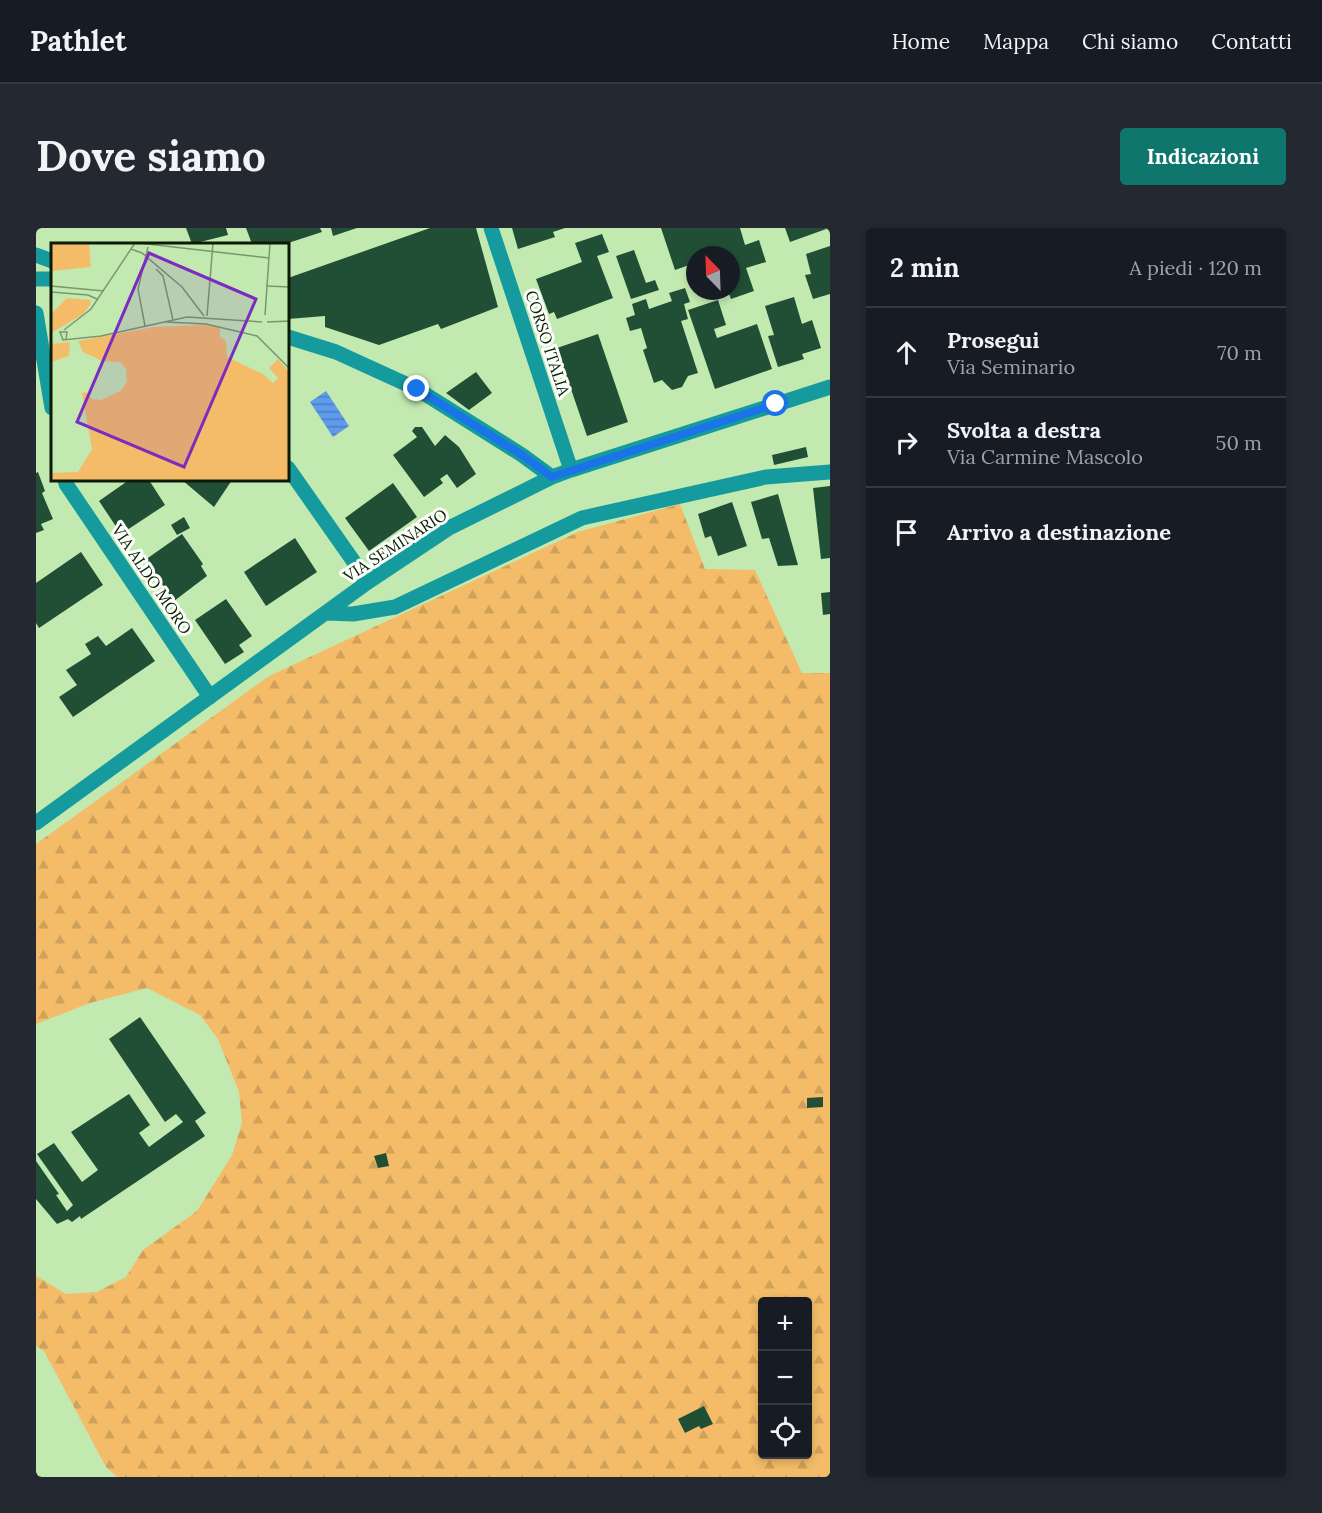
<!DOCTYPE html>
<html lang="it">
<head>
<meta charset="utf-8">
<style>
	body { margin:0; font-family:Lora,serif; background:#242831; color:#f1f3f6 }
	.controls { position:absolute; right:18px; bottom:18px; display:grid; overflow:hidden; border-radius:6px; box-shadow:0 3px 9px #0003 }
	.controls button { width:54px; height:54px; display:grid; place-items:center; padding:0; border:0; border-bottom:2px solid #363941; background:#171b24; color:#f1f3f6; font:30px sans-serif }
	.compass { position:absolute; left:650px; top:18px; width:54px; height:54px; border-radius:50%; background:#171b24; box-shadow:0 3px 9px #0003; rotate:337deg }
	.stop { position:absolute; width:18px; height:18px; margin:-14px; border:4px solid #1a73e8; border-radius:50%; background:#fff }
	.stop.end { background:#1a73e8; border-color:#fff; box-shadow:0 2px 6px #0008 }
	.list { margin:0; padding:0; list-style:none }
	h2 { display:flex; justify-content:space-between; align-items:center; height:78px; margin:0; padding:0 24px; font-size:26px }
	h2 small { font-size:20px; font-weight:400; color:#9ea1a6 }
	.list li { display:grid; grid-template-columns:39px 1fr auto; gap:18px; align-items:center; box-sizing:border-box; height:90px; padding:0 24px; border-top:2px solid #363941 }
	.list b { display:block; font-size:22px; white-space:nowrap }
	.list p { margin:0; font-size:20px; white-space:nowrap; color:#9ea1a6 }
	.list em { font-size:20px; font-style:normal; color:#9ea1a6 }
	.icon { flex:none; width:33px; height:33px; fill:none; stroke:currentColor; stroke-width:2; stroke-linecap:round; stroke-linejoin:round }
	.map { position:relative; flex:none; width:794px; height:1249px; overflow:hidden; border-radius:6px }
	header { display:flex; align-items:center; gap:36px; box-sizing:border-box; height:84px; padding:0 30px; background:#171b24; border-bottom:2px solid #363941 }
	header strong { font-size:28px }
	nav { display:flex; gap:33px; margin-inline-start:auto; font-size:21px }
	.intro { display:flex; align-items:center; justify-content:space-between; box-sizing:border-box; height:144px; padding:0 36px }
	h1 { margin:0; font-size:42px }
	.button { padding:15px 27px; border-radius:6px; background:#0f766e; color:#fff; font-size:21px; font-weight:700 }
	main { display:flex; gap:36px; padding:0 36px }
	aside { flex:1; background:#171b24; border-radius:6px; box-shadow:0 3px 9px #0003 }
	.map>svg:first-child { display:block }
</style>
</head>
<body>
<header>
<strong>Pathlet</strong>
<nav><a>Home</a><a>Mappa</a><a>Chi siamo</a><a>Contatti</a></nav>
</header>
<div class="intro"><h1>Dove siamo</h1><a class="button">Indicazioni</a></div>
<main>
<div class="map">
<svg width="794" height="1249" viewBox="0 0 794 1249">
	<defs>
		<pattern id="forest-firs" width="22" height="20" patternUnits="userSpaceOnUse" patternTransform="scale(1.5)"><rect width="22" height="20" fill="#f4bc68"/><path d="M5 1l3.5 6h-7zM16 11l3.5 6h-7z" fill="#d0a159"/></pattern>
		<pattern id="water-rules" width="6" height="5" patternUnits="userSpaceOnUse" patternTransform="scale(1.5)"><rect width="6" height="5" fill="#5f9bec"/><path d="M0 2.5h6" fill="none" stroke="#4d7ebd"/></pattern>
	</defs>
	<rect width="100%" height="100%" fill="#c2eab0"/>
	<path fill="url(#forest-firs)" fill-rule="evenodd" d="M644,276l25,65 50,1 47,103h28v804h-713l-11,-10 -62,-116 -8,-5v-70l30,18 31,-2 29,-15 17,-27 54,-39 35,-56 10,-32 -3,-31 -21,-53 -18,-24 -53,-27 -57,15 -54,21v-180l233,-168 309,-144zM726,1074h46v152h-46z"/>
	<path fill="url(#water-rules)" d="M290,163l23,35 -16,11 -23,-35z"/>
	<path fill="#214f35" d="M150,0h40l2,7 -36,9z
		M210,0h74l2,4 -37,12h-33z
		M295,0h26l-24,8z
		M394,0h46l22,79 -57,22 -3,-5 -59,21 -54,-18v-11l-37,3v-41z
		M476,0h53l-12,4 2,5 -37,12z
		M625,0h79l5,17 14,-5 7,22 -20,6 8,23 -23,8 -3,-8h3v-36h-36v8l-20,7z
		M749,0h44l-39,14z
		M566,6l7,18 -12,4 16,42 -56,21 -3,-7 -5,2 -13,-35 46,-17 -7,-19z
		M794,18v48l-17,5 -8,-24 6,-1 -5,-20z
		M598,22l12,33 9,-3 4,10 -28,9 -15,-43z
		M649,60l5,14 -6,2 4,15 -7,2 17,52 -10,3 -6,11 -10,3 -10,-10 -8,3 -11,-33 4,-2 -6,-20 -11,3 -4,-13 9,-3 -3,-11 14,-5 3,10 23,-8 -3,-8z
		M758,69l8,27 10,-4 9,28 -19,6 2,5 -26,8 -10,-31 6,-1 -9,-29z
		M682,72l8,25 -12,4 3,9 40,-14 15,45 -57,20 -27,-79z
		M562,106l30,88 -41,14 -30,-88z
		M440,144l16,21 -23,17 -23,-17z
		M379,199h7l13,19 10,-11 14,12 17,27 -19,14 -10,-14 -7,5 3,4 -19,14 -31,-42 24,-18 -5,-6z
		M770,219l2,10 -34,8 -2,-10z
		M2,244l7,19 -3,2 11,26 -12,5 3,6 -8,3v-60z
		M93,252h20l16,25 -44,29 -22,-33z
		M146,252h50l-18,27z
		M357,255l24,34 -48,34 -24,-33z
		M794,258v72l-9,1 -8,-71z
		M742,266l20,71 -20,1 -9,-28 -7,1 -11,-37z
		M696,274l15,44 -29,10 -7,-20 -6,2 -7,-24z
		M148,289l6,11 -13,7 -6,-10z
		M146,306l21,30 -2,2 6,10 -33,25 -29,-41z
		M259,310l22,34 -51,34 -22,-34z
		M45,324l22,33 -64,43 -3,-5v-40z
		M794,364v22l-7,1 -2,-22z
		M190,371l26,37 -13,9 5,7 -19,12 -30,-44z
		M96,400l23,33 -82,56 -14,-20 18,-12 -11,-15 25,-16 -6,-10 13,-8 8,10z
		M104,789l66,96 -11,8 10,15 -124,83 -1,-3 -8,6 -4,-3 -11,5 -21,-25v-38l23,33 -3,1 11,16 6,-6 -36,-51 17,-11 28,39 16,-12 -27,-38 58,-38 21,31 -11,8 10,14 34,-25 -7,-8 -11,8 -56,-83z
		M787,869v10l-16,1v-10z
		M350,925l3,13 -11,2 -4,-12z
		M668,1178l9,18 -12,5 -2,-3 -14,7 -7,-14z"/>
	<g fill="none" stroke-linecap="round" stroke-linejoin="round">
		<path stroke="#159b9d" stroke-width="15" d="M455,0l80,242
			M0,27l16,6
			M0,51h16
			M0,85l16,95
			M252,109l48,15 81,37 105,66 30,22
			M252,240l80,114
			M29,252l1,4 144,213
			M291,385l26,1 42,-7 187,-89 184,-41 64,-5
			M0,595l332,-241 81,-54 103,-51 19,-7 259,-83"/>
	</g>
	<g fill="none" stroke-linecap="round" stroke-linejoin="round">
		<path stroke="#1a73e8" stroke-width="8" d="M381,161l105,66 30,22 224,-73"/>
	</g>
	<g text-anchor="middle" stroke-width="6" stroke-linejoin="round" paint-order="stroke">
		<g font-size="16" fill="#0d1b06" stroke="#fbfff9">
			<text transform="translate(512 115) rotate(72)" y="6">CORSO ITALIA</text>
			<text transform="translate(359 317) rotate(-33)" y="6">VIA SEMINARIO</text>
			<text transform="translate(116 351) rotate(56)" y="6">VIA ALDO MORO</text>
		</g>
	</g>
	<g transform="translate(15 15)">
		<rect width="238" height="238" fill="#c2eab0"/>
		<path d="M0,0h38l2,24 -40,4zM16,55l23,2 1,4 -9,11 -31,18v-19z" fill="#f4bc68"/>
		<path d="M153,82l16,2v10l6,4 1,16 36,17 10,9 5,-5 -9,-10 9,-9 11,13v109h-238v-8l27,-1 14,-23 -10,-56 4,-1 6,7 9,1 21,-10 5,-9 -1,-12 -6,-7 -18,-1 -19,-9 -5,-11 76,-14zM19,99l-1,14 -18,6v-18z" fill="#f4bc68"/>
		<path fill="none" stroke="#7a976c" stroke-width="1.5" d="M88,0l130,15M80,6l11,4 40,34 22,29M105,26l7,7 10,44M0,43l53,5M215,43l24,1M0,49l37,3 9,4M214,72l5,-72M156,73l6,-73M115,79l40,2 51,12 32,32M216,79l23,-1M94,83l-7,-37 10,-42M13,87l27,-21 44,-66M15,96l1,-7h-7l3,8 38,-4 86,-19 75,5"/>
		<path fill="#7b2cbf" fill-opacity="0.15" stroke="#7b2cbf" stroke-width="3" d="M98,10l107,46 -72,168 -107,-45z"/>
		<rect width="238" height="238" fill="none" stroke="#0d1b06" stroke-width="3"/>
	</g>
</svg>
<div class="controls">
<button>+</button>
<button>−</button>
<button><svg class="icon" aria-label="locate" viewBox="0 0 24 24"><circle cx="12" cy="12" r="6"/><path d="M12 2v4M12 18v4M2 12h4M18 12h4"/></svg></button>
</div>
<svg class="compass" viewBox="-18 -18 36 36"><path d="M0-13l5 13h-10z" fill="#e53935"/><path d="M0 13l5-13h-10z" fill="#9ea1a6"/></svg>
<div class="stop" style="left:740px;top:176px"></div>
<div class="stop end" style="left:381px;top:161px"></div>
</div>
<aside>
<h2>2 min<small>A piedi · 120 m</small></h2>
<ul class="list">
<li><svg class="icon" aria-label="ahead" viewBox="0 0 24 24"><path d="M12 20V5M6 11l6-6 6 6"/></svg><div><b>Prosegui</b><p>Via Seminario</p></div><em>70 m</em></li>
<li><svg class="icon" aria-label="right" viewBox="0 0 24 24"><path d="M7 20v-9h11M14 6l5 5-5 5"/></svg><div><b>Svolta a destra</b><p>Via Carmine Mascolo</p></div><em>50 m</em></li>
<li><svg class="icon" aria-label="arrive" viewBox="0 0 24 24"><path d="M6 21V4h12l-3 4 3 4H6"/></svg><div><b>Arrivo a destinazione</b></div></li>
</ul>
</aside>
</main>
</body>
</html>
